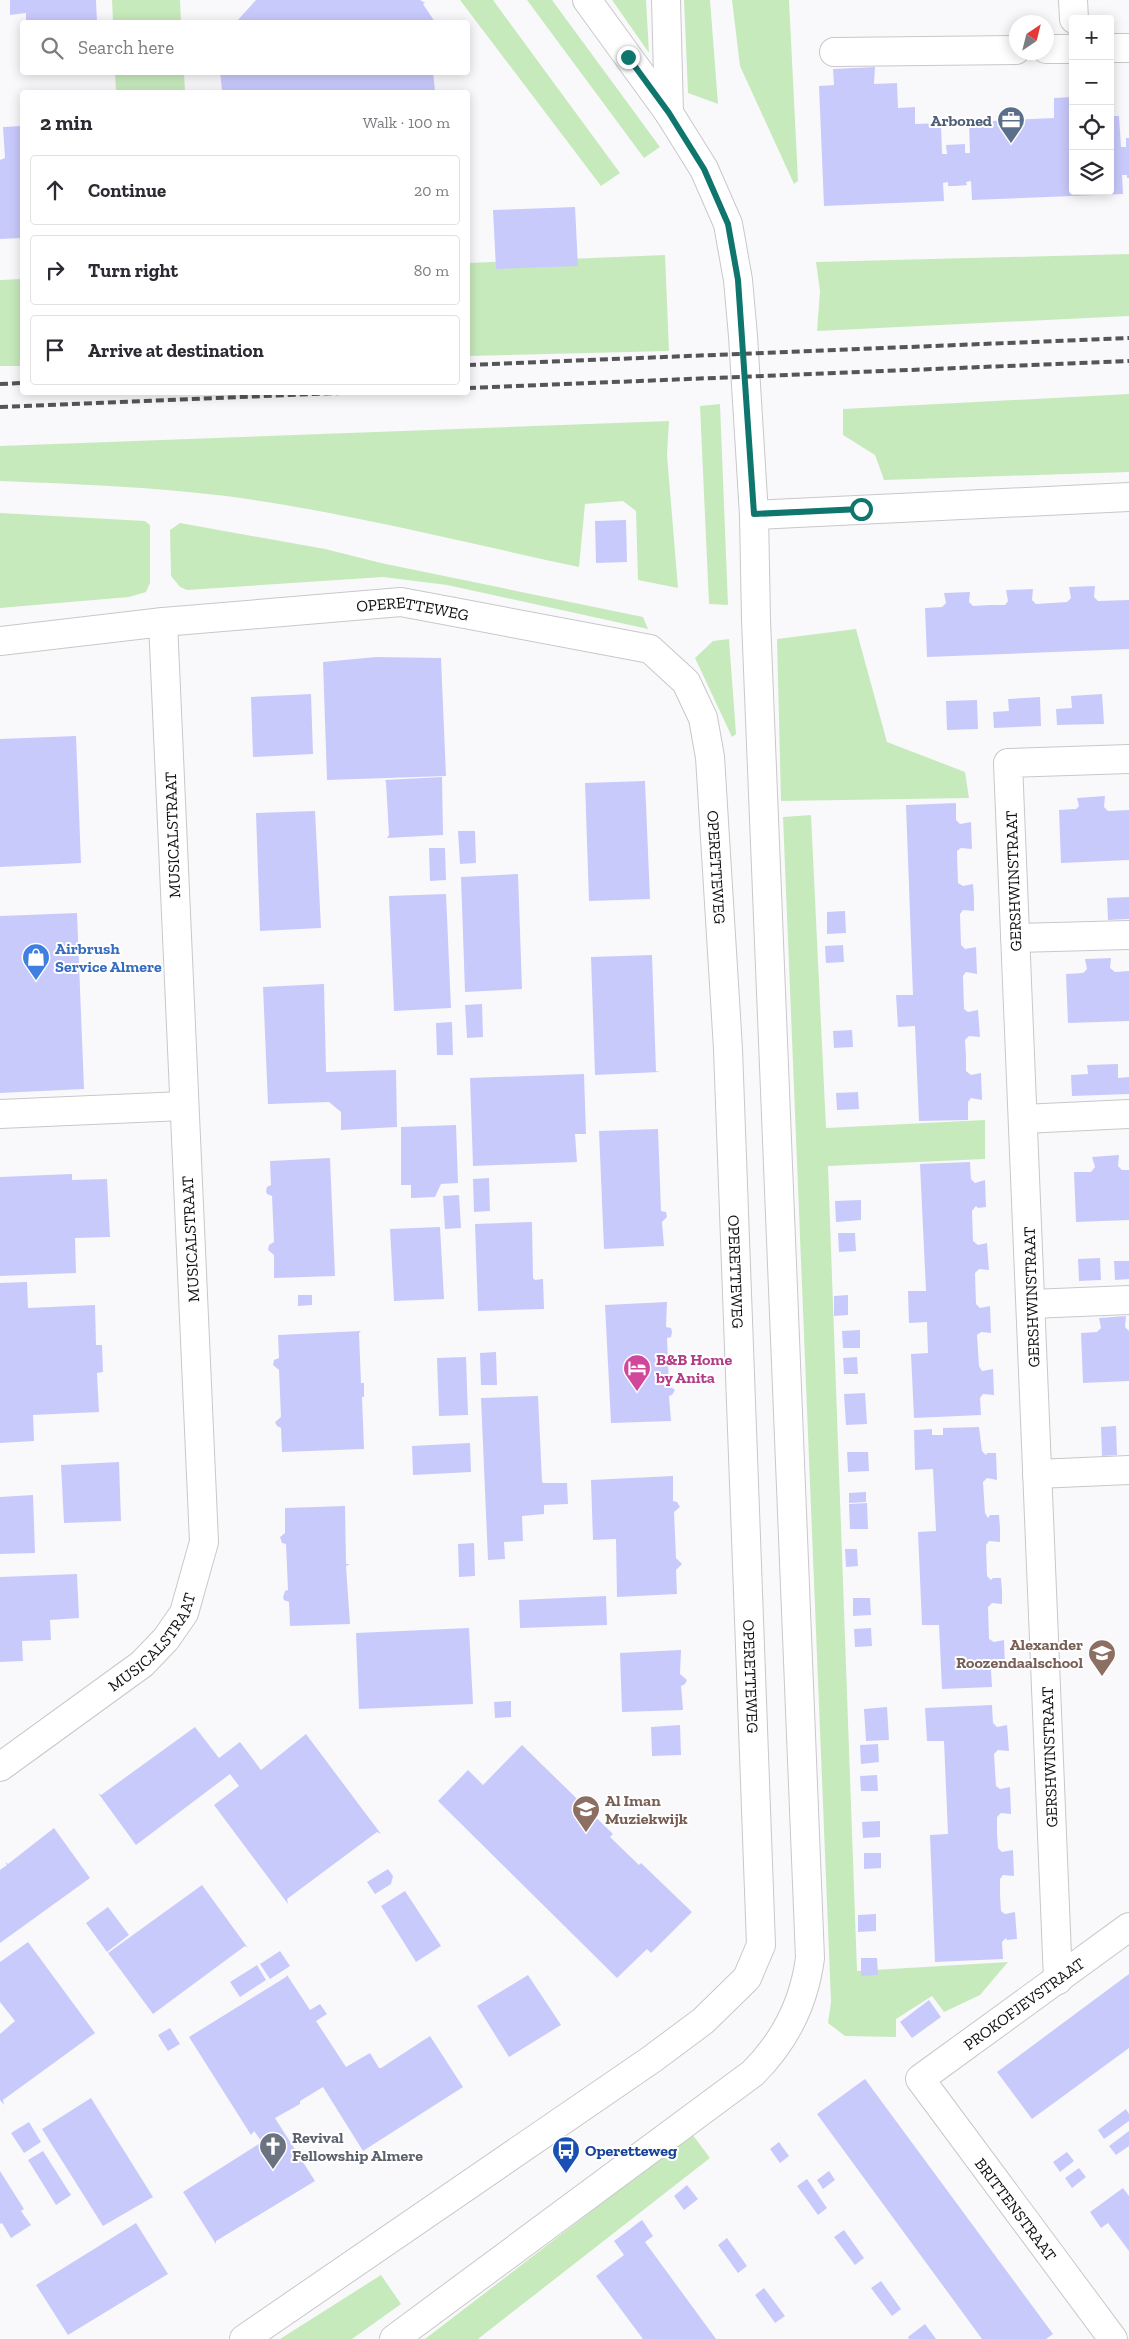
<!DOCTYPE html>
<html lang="en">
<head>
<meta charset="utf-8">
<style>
	body { margin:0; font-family:"Zilla Slab",serif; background:#f2f2f3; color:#2b2b33 }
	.controls { position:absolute; right:15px; top:15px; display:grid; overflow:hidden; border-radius:5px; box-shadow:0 2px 12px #0003 }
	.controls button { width:45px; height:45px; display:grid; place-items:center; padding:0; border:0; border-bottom:1px solid #e1e1e2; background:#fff; color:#2b2b33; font:25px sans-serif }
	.compass { position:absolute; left:1009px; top:15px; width:45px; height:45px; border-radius:50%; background:#fff; box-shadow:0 2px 12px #0003; rotate:35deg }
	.stop { position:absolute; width:15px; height:15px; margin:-11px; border:4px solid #0f766e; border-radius:50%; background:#fff }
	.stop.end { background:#0f766e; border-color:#fff; box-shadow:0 1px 5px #0008 }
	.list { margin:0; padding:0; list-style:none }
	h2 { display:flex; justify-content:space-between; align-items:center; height:65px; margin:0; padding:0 20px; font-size:21px }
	h2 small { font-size:16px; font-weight:400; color:#7c7c81 }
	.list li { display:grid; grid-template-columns:32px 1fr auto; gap:15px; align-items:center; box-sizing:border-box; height:70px; margin:0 10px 10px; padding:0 10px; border:1px solid #e1e1e2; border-radius:5px }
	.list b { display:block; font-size:19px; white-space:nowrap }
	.list em { font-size:16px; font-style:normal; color:#7c7c81 }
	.icon { flex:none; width:28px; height:28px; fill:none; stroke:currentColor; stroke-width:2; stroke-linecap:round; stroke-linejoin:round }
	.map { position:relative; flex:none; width:1129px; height:2339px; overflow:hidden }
	.search { position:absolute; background:#fff; box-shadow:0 2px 12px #0003; left:20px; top:20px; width:450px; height:55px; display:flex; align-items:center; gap:12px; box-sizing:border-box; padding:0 18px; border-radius:5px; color:#7c7c81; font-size:19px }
	.panel { position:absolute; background:#fff; box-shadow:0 2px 12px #0003; left:20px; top:90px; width:450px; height:305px; border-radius:5px }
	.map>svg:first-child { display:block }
</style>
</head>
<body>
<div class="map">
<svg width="1129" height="2339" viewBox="0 0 1129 2339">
	<rect width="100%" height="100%" fill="#f9f9fc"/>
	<path fill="#c7eabc" d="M112,0h68l1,22h-68z
		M460,0h33l127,173 -19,13z
		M527,0h25l108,147 -16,11z
		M612,0h34l3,53z
		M684,0h26l8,104 -30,-11z
		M732,0h57l9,181 -4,3 -54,-118z
		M115,73h69l1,19h-69z
		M1129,254v62l-312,15 3,-40 -4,-29z
		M665,255l4,96 -201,5v-93z
		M22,279v87h-22v-86z
		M1129,394v78l-245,8 -9,-25 -32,-20v-26z
		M720,404l8,201 -19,-1 -9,-198z
		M669,421l-2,34 11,133 -40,-8 -2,-69 -13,-10 -38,3 -6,63c-117,-25 -234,-55 -353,-71 -75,-9 -150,-12 -226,-15v-35z
		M0,513l145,8 5,4v58l-4,9 -17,5 -129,11z
		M180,523l145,26 56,14 262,54 5,12 -201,-44 -64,-8 -196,13 -7,-3 -9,-11 -1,-46z
		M856,629l31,113 78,30 4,26 -188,3 -4,-162z
		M729,639l7,95 -4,3 -37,-79 18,-17z
		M811,815l15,313 159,-8v39l-157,7 29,805 151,-9 -28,33 -36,17 -12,-16 -36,23v18l-51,-1 -17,-13 3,-21 -48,-1185z
		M692,2134l18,24 -232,181h-53z
		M381,2275l20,29 -49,35h-72z"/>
	<path fill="#c9cafc" d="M10,0h86l1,22h-71v-9l-16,2z
		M256,0h164l5,3 -2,1 12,18h-199z
		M875,67l-1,17 23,-1 1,25 17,-1v17l26,-1 1,31h5l-1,-9 19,-1v9h5l-1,-31 85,-4v-20l19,-1v94h37v-75h9l2,31h5v-9h3v40h-2v-3h-5l1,19 -151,6 -1,-19 -5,1 1,3 -11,1h-8v-4l-5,1 1,18 -120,5 -5,-120 15,-1 -1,-16z
		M220,72h213l2,19 -214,1 1,-2z
		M22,126v112l-22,1v-79l5,-2 -2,-31z
		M575,207l3,59 -82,3 -3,-59z
		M626,520l1,42 -31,1 -1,-42z
		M1095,586l-1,11 4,4 31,-1v49l-202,8 -2,-49 17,-1 4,-4 -2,-10 26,-1 -1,10 4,4 16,-1h16l3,-4 -2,-11 27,-1 -1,11 4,4 31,-2 4,-4 -2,-11z
		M376,657l65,1 5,118 -119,4 -4,-118z
		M311,694l2,60 -60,3 -2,-60z
		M1102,694l2,30 -47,1 -1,-16 16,-1 -1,-12z
		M1040,697l1,29 -47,2 -1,-16 16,-1 -1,-12z
		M977,700l1,29 -31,1 -1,-29z
		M76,736l5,127 -81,4v-128z
		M442,777l1,58 -56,3 2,-3 -3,-53 -1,-2z
		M645,781l5,118 -61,2 -4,-118z
		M1105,796l-1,11 4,4 21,-1v50l-68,3 -2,-53 17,-1 3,-3 -2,-8z
		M956,803v17l4,4 11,-2 1,27 -11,-1 -4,3 1,32 5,3 10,-2 1,14v13l-11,-1 -3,4 1,31 4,4 11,-2 1,27 -11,-2 -3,4 1,33 4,3 10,-2 2,27 -11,-1 -4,4 1,16v15l5,4 10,-2 1,27 -11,-2 -3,4v18l-49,1 -4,-95 -17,1 -2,-32h17l-7,-190z
		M315,811l6,117 -61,3 -4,-118z
		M458,831h17l1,32 -16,1z
		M429,848h16l1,32 -16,1z
		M518,874l4,115 -57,3 -4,-115z
		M446,894l5,114 -57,3 -5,-115z
		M1129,897v22l-21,1 -1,-22z
		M845,911l1,22 -19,1v-22z
		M77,913l7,176 -84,4v-177z
		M843,945l1,17 -18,1 -1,-17z
		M652,955l4,116 4,1 -65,3 -4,-118z
		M1111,958l-1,10 5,4 14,-1v50l-61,2 -2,-49 17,-1 4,-4 -2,-10z
		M324,984l2,88 70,-2 1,57 -56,3v-18l-12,-10 -61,2 -5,-117z
		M482,1004l1,33 -16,1 -2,-33z
		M452,1022l1,33h-16l-1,-32z
		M852,1030l1,17 -19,1 -1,-17z
		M1118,1064v14l11,-1v17l-57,2 -1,-21 17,-1 -1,-9z
		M584,1074l2,60h-11l2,28 -104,4 -3,-88z
		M858,1092l1,17 -22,1 -1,-17z
		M456,1125l2,58 -17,1 -6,13 -24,1v-13h-10v-58z
		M658,1129l3,82 5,1 1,5 -5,5 2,24 -60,3 -5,-118z
		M1119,1155l-1,11 4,4h7v50l-53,2 -2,-50h17l4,-5 -3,-10z
		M330,1158l5,118 -61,2v-23l-6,-5 1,-5 5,-3 -2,-46 -5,-2 -1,-3 1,-4 4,-2 -1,-24z
		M970,1162l1,17 4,4 10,-3 1,27 -8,1 -2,-2 -4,5 1,30 5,4 9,-2 1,14 1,13 -10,-1 -4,4 1,31 4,4 10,-2 1,27 -10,-1 -4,3 2,31 3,5 11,-2 1,26 -11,-1 -3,4 1,17 -67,3 -3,-64 17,-1 -1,-31 -18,1 -1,-32h18l-6,-127z
		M72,1174v6l35,-1 3,58 -35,1 1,35 -76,3v-99z
		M489,1178l1,33 -16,1 -1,-33z
		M459,1195l2,33 -16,1 -2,-33z
		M861,1200v20l-25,2 -1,-21z
		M532,1222l1,56 2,2 8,-1 1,30 -66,2 -3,-87z
		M440,1227l4,72 -50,2 -4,-72z
		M838,1233h17l1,18 -17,1z
		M1100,1258l1,22 -22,1 -1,-22z
		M1114,1261h15v18l-14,1z
		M27,1282l1,26 67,-3 1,40h6l1,27 -6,1 2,39 -66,3 1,26 -34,2v-160z
		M298,1295h14v10l-14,1z
		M848,1295v20l-14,1v-20z
		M667,1302l-1,25 5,1 1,4 -1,5 -4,1 2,47 6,5 -3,5 -3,1 2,25 -60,2 -6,-118z
		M1126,1316l-1,11 4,4v50l-46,2 -2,-50 16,-1 4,-4 -2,-10z
		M860,1330v18h-17l-1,-17z
		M361,1331l-2,2 2,50h3v14h-2l2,52 -82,3 -1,-24 -4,-2 -2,-4 6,-5 -2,-47 -6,-5 1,-5 5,-2 -1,-23z
		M496,1352l1,33h-16l-1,-32z
		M466,1357l2,58 -29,1 -2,-58z
		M857,1357l1,17h-14l-1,-16z
		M865,1393l2,31 -21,1 -2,-31z
		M538,1396l4,85 1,2h24l1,21 -24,1v9l-22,2 1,25 -19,1 1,17 -17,1 -7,-162z
		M1116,1426l1,29 -15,1 -1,-29z
		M979,1427l3,24 4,4 1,-2h9l1,27 -10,-2 -4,4 2,31 3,5 2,-3h9l1,13v14l-11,-1 -3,4 1,31 4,4 2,-2h8l1,13v13l-10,-1 -4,4 1,32 5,3 10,-2 1,27 -10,-1 -4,4 1,17 -50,2 -3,-64h-17l-4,-93 18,-1 -3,-62 -18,1 -1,-40 18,-1v6h11v-7z
		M470,1443l1,29 -58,3 -1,-29z
		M847,1452h21l1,19 -21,1z
		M119,1462l2,59 -57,2 -3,-58z
		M673,1476v25l4,1 3,5 -6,5 2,46 6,6 -6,6 1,24 -60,3 -1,-58 -23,1 -2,-60z
		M866,1492v10l-17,1v-10z
		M33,1495l2,58 -35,1v-57z
		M867,1503l1,26h-18l-1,-25z
		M345,1506l1,58h4l-4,2 4,58 -60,2 -1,-24 -5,-2 -1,-3 2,-6 3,-1 -2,-46 -4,-1 -2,-6 5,-4v-25z
		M474,1543l1,33 -16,1 -1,-33z
		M845,1549h12l1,17 -12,1z
		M77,1574l2,44 -29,2 1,20 -29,1 1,20 -23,1v-85z
		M606,1596l1,29 -87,3 -1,-28z
		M853,1598h17l1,17 -18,1z
		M469,1628l4,76 -114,5 -3,-76z
		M871,1628l1,18 -17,1 -1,-18z
		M681,1650l-1,24 7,6 -2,4 -4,2 2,24 -61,2 -2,-59z
		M511,1701v16l-16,1 -1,-16z
		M992,1705l1,18 4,4 10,-2 2,26 -11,-1 -4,4 2,32 4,3 10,-2 1,27 -10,-1 -4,4v16l1,15 4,4 11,-2 1,26 -11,-1 -3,4v16l1,16 4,3 10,-2 2,27 -10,1 -1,-2 -4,4 1,17 -68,3 -5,-127 18,-1 -4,-93h-17l-2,-33z
		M887,1707l2,33 -23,1 -2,-32z
		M680,1725l1,30 -29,1 -1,-29z
		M195,1727l24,31 21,-16 21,28 45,-36 75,100 -4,-2 -47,35 -43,32 1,5 -74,-99 25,-19 -9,-12 -94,71 -38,-52 3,2z
		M878,1744l1,18 -18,2 -1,-19z
		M522,1745l91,89 -3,3 29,28 2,-2 51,49 -41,41 -4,-4 -30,29 -179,-177 30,-31 15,15z
		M877,1775l1,16h-17l-1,-15z
		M880,1821v16l-17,1 -1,-16z
		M54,1828l36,50 -90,65v-73l7,-5 -2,-3 3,2z
		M864,1853h17v15l-17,1z
		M388,1869l5,7 -2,8 -16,10 -8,-12z
		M202,1885l46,63 -3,-2 -92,68 -45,-61z
		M405,1891l36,55 -25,16 -35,-56z
		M108,1907l21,28 -22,17 -21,-29z
		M876,1914v17l-18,1v-17z
		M28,1942l67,91 -92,67 1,5 -4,-5v-66l15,-13 -15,-19v-40z
		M280,1951l10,15 -20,13 -10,-15z
		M861,1958h16l1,17 -17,1z
		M257,1965l9,15 -26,17 -10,-15z
		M1129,1974v74l-97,71 -35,-47z
		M287,1975l23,35 10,-6 7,10 -11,7 30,46 24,-14 9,15h2l49,-32 33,51 -100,64 -40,-64 -23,14v3l-25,14 40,63 -99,60v3l-33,-52 79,-50 -8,-11 -3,4 -62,-98 97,-60z
		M528,1975l33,50 -52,32 -32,-51z
		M929,2000l12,17 -29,21 -12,-16z
		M170,2028l10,16 -12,7 -10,-16z
		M865,2079l188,255 -7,5h-64l-165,-225z
		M91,2098l62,99 -50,29 -61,-97z
		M1126,2109l3,5v7l-25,18 -6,-9z
		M29,2122l12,20 -17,11 -13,-20z
		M1129,2131v15l-13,9 -7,-9z
		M779,2142l10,14 -9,7 -10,-14z
		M43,2151l28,44 -15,10 -28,-45z
		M1067,2152l7,9 -14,11 -7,-10z
		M1079,2168l7,9 -14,11 -7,-10z
		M0,2171l24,38 -3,2 10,14 -20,13 -9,-15 -2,1z
		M829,2171l6,9 -12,9 -6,-9z
		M807,2179l20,29 -9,7 -21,-29z
		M687,2185l11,14 -14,11 -10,-14z
		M1123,2188l6,8v55l-21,-28 -7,5 -11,-16z
		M642,2220l11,16 -8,6 71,97h-73l-47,-63 28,-21 -10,-14z
		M136,2223l32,51 -100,61 -32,-50z
		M844,2230l20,28 -9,7 -21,-28z
		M727,2238l20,28 -9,7 -20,-28z
		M881,2281l20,28 -9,7 -21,-28z
		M764,2288l21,28 -10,7 -20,-28z
		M925,2324l11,15h-27l-1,-2z"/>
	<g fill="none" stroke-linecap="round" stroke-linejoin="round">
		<g stroke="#c8c8cb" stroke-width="30">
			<g id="minor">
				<path d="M666,0l3,113"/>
				<path d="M1073,0l1,19"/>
				<path d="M1110,48h19"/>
				<path d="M1046,49h27"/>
				<path d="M834,52l182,-2"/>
				<path d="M754,515l375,-18"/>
				<path id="s1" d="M0,641l163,-19 238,-20 249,47 36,33 17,36 7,39 18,292 33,896 -14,33 -44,43 -51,38 -408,280"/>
				<path d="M1015,938l114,-3"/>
				<path d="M0,1114l183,-8"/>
				<path d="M1023,1119l106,-5"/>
				<path d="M1031,1304l98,-4"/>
				<path d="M1037,1474l92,-4"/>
				<path id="s2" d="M0,1767l142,-103 24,-25 18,-26 20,-71 -41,-920"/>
				<path d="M1058,1980l-50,-1217 121,-4"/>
				<path d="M394,2339l359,-266c32,-32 51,-69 57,-115l-54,-1338 -2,-105 -11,-179 -5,-56 -10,-56 -24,-55 -35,-56 -82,-113"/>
				<path id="s3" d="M1113,2339l-193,-260 209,-152"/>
			</g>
		</g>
		<use href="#minor" stroke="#fff" stroke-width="28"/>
		<path stroke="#555557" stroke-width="4" stroke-dasharray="8 4" stroke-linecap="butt" d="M468,365l661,-27
			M0,384l22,-1
			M468,388l661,-27
			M0,407l363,-15"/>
	</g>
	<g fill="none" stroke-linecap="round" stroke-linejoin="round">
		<path stroke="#0f766e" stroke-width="6" d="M628,57l41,56 35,56 24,55 10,56 16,234 107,-5"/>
	</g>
	<defs>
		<g id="office-pin" transform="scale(1.4375)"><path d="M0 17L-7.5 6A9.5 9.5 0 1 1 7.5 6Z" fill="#5c6f8a" stroke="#fff"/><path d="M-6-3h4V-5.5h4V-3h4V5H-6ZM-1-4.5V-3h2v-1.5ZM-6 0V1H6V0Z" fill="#fff"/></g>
		<g id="shop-pin" transform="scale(1.4375)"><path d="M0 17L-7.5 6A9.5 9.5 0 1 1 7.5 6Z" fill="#3f7fe0" stroke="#fff"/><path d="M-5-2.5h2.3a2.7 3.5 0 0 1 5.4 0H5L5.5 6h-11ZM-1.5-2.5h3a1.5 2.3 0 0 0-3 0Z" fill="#fff"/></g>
		<g id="hotel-pin" transform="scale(1.4375)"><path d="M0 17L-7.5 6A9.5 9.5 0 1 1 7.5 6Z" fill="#d1479c" stroke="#fff"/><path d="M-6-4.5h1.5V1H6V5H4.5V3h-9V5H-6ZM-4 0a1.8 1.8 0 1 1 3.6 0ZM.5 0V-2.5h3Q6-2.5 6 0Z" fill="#fff"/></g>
		<g id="school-pin" transform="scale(1.4375)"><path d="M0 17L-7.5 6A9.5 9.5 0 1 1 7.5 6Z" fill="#8d6e63" stroke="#fff"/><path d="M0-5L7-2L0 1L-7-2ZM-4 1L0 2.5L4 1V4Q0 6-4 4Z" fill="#fff"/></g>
		<g id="church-pin" transform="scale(1.4375)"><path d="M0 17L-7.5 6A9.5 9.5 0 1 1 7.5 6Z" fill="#6b7280" stroke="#fff"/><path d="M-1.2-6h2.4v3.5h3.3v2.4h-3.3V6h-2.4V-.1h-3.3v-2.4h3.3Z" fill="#fff"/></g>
		<g id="bus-pin" transform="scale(1.4375)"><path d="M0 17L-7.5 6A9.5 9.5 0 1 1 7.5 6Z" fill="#1a4fb4" stroke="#fff"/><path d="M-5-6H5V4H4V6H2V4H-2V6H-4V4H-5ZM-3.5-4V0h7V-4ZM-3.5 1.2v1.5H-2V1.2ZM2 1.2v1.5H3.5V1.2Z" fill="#fff"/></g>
	</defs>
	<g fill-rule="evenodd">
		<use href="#office-pin" x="1011" y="120"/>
		<use href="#shop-pin" x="36" y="957"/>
		<use href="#hotel-pin" x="637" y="1368"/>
		<use href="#school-pin" x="1102" y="1653"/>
		<use href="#school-pin" x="586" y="1809"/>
		<use href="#church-pin" x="273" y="2146"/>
		<use href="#bus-pin" x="566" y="2150"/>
	</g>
	<g text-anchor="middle" stroke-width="4" stroke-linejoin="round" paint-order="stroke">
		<g font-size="16" font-weight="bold" fill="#4e5e75" stroke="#fff" text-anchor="end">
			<text x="992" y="126">Arboned</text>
		</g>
		<g font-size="16" fill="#0f0f10" stroke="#fff">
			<text dy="6" stroke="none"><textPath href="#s1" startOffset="415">OPERETTEWEG</textPath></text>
			<text transform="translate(172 835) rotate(-92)" y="6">MUSICALSTRAAT</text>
			<text dy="6" stroke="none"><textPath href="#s1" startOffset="895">OPERETTEWEG</textPath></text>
			<text transform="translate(1013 881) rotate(-92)" y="6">GERSHWINSTRAAT</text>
			<text transform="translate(190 1239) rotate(-93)" y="6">MUSICALSTRAAT</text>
			<text dy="6" stroke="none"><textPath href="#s1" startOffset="1300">OPERETTEWEG</textPath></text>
			<text transform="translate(1031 1297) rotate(-92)" y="6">GERSHWINSTRAAT</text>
			<text dy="6" stroke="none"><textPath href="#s2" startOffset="199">MUSICALSTRAAT</textPath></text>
			<text dy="6" stroke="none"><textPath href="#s1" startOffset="1705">OPERETTEWEG</textPath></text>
			<text transform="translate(1049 1757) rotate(-92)" y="6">GERSHWINSTRAAT</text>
			<text dy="6" stroke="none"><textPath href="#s3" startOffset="452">PROKOFJEVSTRAAT</textPath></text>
			<text transform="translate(1016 2209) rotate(53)" y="6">BRITTENSTRAAT</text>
		</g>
		<g font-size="16" font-weight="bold" fill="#366cbe" stroke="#fff" text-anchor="start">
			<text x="55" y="954">Airbrush<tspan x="55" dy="18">Service Almere</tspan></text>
		</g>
		<g font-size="16" font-weight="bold" fill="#b23c85" stroke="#fff" text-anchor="start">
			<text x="656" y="1365">B&amp;B Home<tspan x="656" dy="18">by Anita</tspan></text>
		</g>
		<g font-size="16" font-weight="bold" fill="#785e54" stroke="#fff" text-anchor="end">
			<text x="1083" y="1650">Alexander<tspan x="1083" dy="18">Roozendaalschool</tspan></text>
			<text x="605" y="1806" text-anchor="start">Al Iman<tspan x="605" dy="18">Muziekwijk</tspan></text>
		</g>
		<g font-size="16" font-weight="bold" fill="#5b616d" stroke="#fff" text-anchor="start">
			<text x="292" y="2143">Revival<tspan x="292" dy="18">Fellowship Almere</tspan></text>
		</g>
		<g font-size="16" font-weight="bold" fill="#164399" stroke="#fff" text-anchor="start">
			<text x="585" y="2156">Operetteweg</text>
		</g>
	</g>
</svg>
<div class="controls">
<button>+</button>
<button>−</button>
<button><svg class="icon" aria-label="locate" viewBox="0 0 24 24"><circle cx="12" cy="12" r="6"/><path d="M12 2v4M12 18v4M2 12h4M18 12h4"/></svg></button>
<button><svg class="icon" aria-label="layers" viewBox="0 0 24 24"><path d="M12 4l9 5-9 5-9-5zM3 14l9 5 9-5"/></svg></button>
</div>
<svg class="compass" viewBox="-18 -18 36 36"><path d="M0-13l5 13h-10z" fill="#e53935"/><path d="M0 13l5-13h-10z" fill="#7c7c81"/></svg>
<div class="stop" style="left:861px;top:509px"></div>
<div class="stop end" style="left:628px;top:57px"></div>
<div class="search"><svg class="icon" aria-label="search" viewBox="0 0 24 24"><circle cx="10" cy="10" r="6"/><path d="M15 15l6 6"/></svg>Search here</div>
<section class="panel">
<h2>2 min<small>Walk · 100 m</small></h2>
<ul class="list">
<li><svg class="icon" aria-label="ahead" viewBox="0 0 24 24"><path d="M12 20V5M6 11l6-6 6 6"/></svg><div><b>Continue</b></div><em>20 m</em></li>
<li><svg class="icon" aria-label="right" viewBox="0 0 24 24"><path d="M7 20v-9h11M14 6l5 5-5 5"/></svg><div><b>Turn right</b></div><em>80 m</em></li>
<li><svg class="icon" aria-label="arrive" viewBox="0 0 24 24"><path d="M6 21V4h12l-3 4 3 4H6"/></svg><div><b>Arrive at destination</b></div></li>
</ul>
</section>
</div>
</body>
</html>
